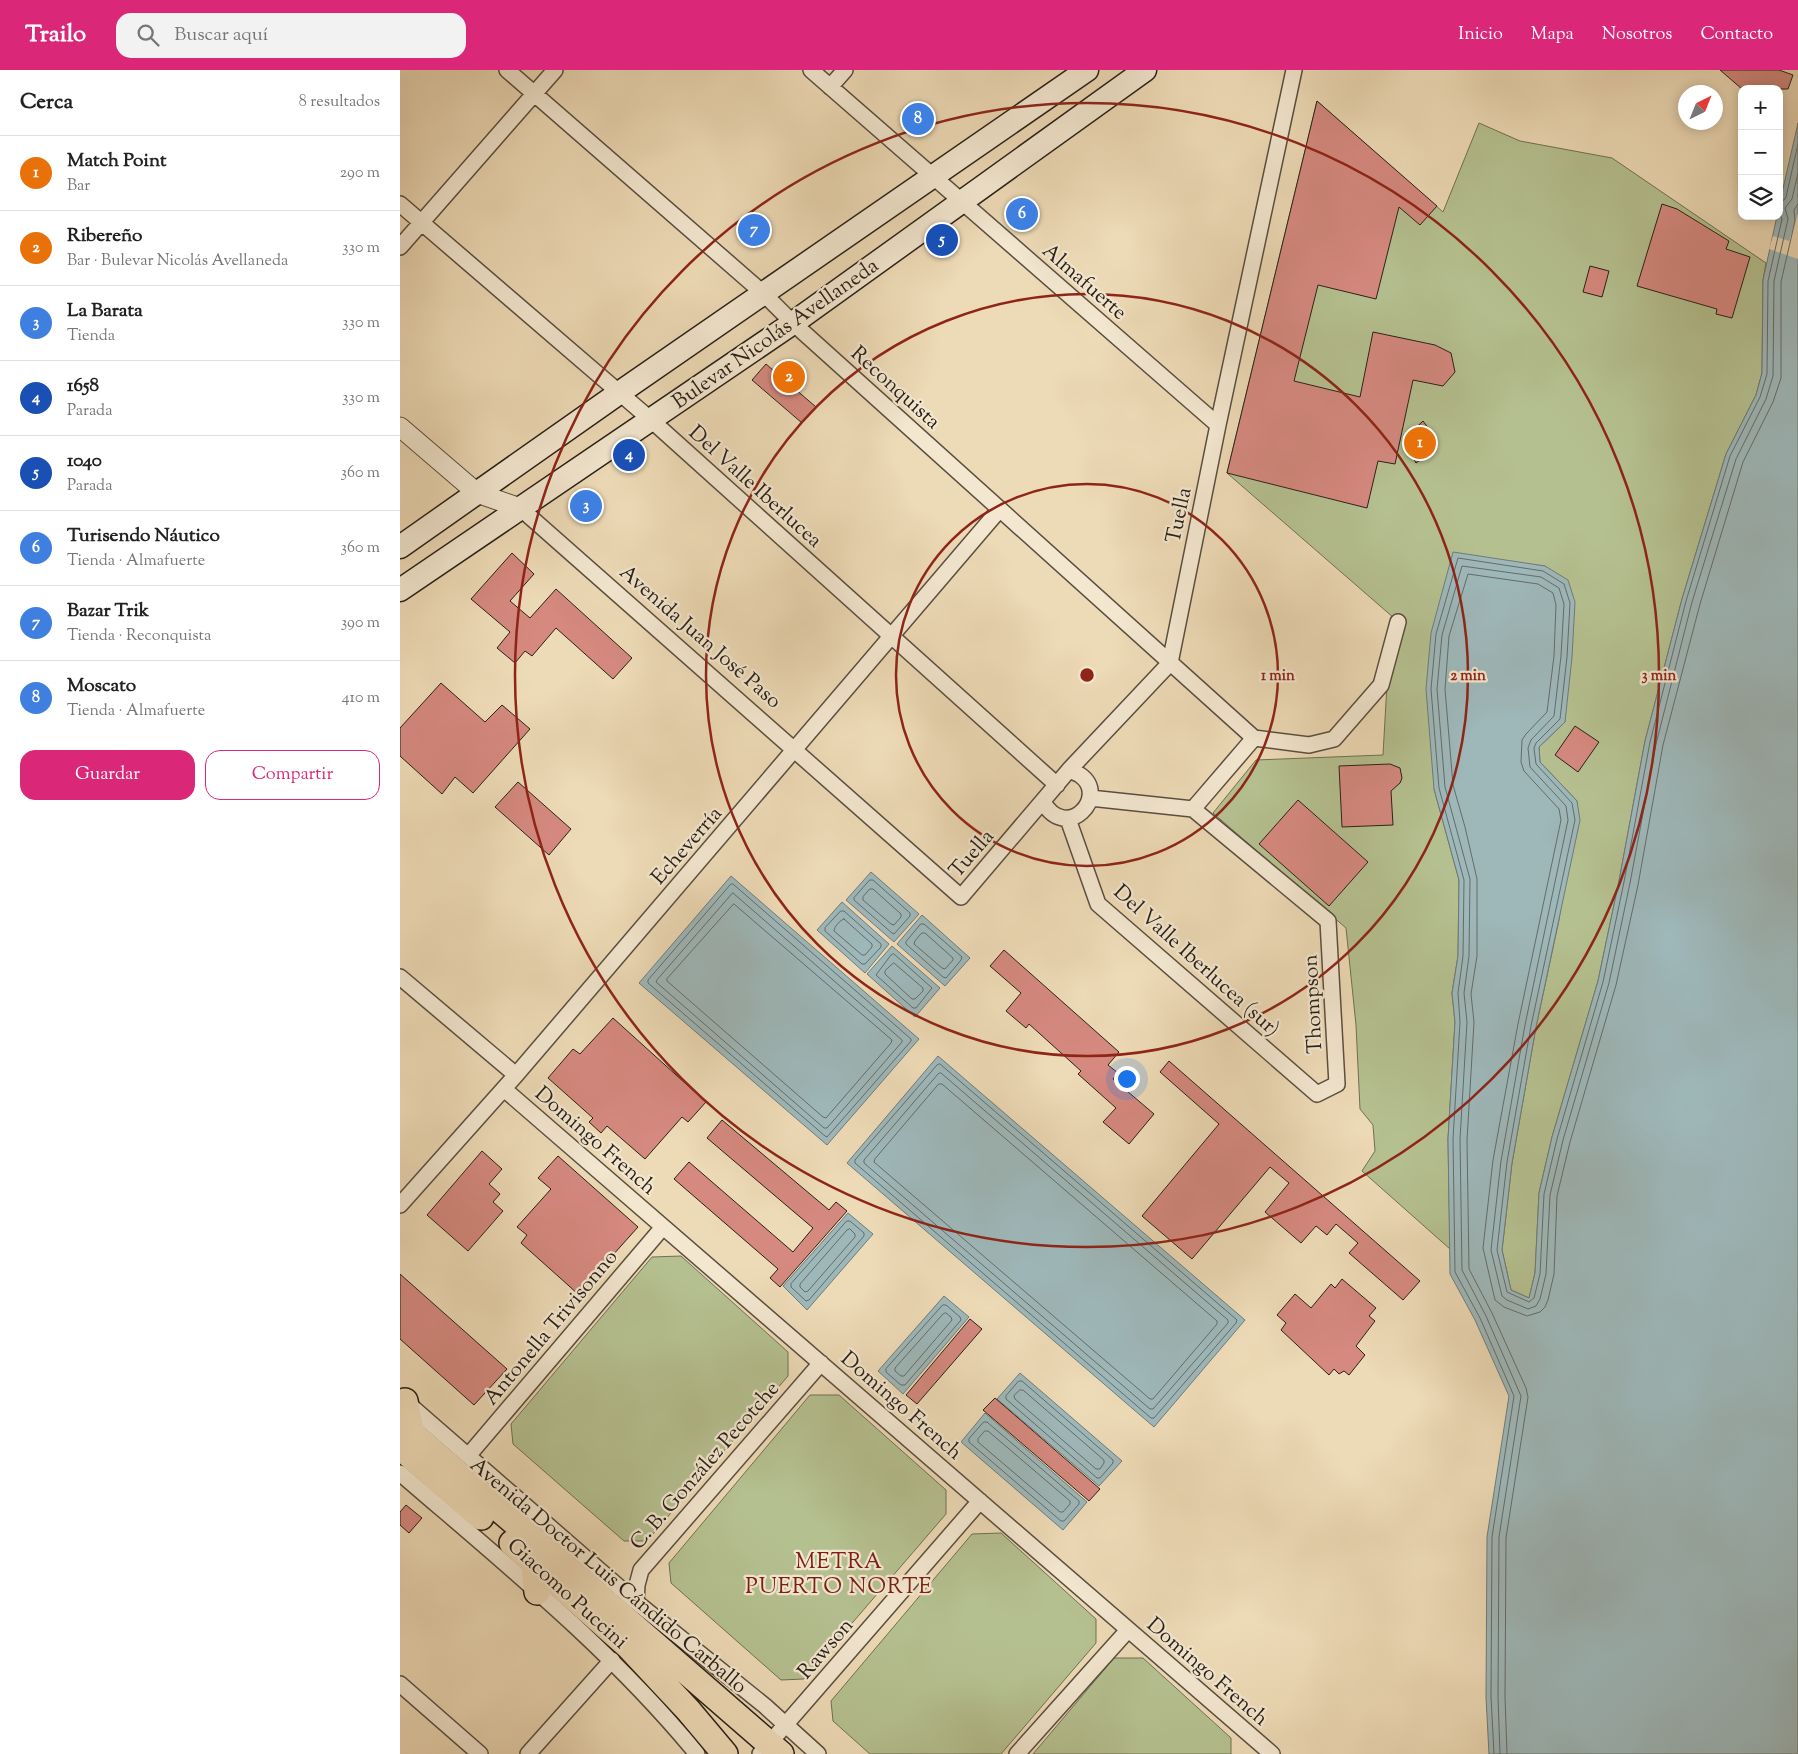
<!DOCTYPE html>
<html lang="es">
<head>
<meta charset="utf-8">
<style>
	body { margin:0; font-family:"Sorts Mill Goudy",serif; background:#f2f2f2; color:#222 }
	.controls { position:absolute; right:15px; top:15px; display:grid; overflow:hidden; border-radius:10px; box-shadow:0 2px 12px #0003 }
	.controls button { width:45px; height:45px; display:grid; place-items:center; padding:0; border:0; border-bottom:1px solid #e0e0e0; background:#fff; color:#222; font:25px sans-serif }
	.compass { position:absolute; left:1278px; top:15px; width:45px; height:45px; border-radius:50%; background:#fff; box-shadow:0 2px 12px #0003; rotate:43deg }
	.you { position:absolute; left:726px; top:1008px; width:18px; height:18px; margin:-12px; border:4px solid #fff; border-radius:50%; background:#1a73e8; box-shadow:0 0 0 8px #1a73e833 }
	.badge { display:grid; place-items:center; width:32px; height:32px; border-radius:50%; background:#db2777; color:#fff; font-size:16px; font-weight:700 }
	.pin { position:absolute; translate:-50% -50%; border:2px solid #fff; box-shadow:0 1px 5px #0006 }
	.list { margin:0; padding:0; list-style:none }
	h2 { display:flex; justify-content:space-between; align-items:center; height:65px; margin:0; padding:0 20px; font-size:21px }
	h2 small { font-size:16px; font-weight:400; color:#767676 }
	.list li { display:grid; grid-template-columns:32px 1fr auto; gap:15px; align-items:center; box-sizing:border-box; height:75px; padding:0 20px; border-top:1px solid #e0e0e0 }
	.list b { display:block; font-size:19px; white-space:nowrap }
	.list p { margin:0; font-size:16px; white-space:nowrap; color:#767676 }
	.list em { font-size:16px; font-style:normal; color:#767676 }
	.actions { display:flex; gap:10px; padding:15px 20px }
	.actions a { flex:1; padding:11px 0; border:1px solid #db2777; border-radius:15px; text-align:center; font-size:18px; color:#db2777 }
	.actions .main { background:#db2777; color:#fff }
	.icon { flex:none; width:28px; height:28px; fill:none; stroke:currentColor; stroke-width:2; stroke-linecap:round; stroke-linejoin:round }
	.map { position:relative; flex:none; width:1398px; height:1684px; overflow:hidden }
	header { display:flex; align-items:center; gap:30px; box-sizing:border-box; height:70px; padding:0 25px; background:#db2777; color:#fff }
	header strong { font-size:24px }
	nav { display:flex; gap:28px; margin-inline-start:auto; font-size:18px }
	.search { width:350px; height:45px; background:#f2f2f2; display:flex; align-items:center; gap:12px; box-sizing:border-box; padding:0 18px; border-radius:15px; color:#767676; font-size:19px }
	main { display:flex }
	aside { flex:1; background:#fff }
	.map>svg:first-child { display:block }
</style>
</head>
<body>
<header>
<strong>Trailo</strong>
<div class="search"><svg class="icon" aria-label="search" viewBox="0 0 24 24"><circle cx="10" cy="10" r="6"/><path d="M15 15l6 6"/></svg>Buscar aquí</div>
<nav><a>Inicio</a><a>Mapa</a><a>Nosotros</a><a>Contacto</a></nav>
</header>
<main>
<aside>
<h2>Cerca<small>8 resultados</small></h2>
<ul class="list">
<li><span class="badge" style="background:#e8710a">1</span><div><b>Match Point</b><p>Bar</p></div><em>290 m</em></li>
<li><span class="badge" style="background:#e8710a">2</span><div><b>Ribereño</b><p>Bar · Bulevar Nicolás Avellaneda</p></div><em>330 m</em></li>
<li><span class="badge" style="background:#3f7fe0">3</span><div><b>La Barata</b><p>Tienda</p></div><em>330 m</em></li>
<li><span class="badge" style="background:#1a4fb4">4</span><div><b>1658</b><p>Parada</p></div><em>330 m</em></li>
<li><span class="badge" style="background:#1a4fb4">5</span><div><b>1040</b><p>Parada</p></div><em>360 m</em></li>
<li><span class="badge" style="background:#3f7fe0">6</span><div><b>Turisendo Náutico</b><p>Tienda · Almafuerte</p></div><em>360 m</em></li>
<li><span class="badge" style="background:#3f7fe0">7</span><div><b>Bazar Trik</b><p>Tienda · Reconquista</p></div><em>390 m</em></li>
<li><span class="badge" style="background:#3f7fe0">8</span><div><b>Moscato</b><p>Tienda · Almafuerte</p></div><em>410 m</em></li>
</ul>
<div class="actions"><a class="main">Guardar</a><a>Compartir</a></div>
</aside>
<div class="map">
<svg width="1398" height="1684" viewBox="0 0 1398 1684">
	<rect width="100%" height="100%" fill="#eddab6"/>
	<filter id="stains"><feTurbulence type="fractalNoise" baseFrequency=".004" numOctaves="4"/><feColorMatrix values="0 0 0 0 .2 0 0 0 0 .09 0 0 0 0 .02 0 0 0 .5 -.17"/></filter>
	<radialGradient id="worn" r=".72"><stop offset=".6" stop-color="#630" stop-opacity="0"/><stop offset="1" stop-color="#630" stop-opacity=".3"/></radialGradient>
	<path fill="#b5c090" stroke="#6f7054" d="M917,31l126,111 36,-89 41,18 92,17 154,105 -3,17 -1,93 -6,22 -30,59 -44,145 -37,142 -26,140 -21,100 -46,156 -13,56 -4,80 -6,25 -18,-8 -9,-40 10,-87 24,-136 23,-107 18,-119 -37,-39 -1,-15 26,-25 -20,-156 -29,-3 -82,226 25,91 -1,76 -6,37 3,29 -7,117 2,110 -88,-78 13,-20 -2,-26 -13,-16 -4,-84 -10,-97 -133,-115 43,-53 127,-5 4,-71 15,-59 -175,-152z
		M281,1186l107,96v24l-141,165h-23l-111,-97 -2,-20 141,-167z
		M410,1325h29l107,95v24l-142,165 -23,1 -110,-97 -2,-20z
		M601,1463l95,86v24l-95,111h-131l-37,-33 -2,-20 141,-167z
		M714,1588h29l88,80v16h-198z"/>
	<path fill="#9eb8ba" stroke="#6f7b79" d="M1398,53v1631h-309l-3,-57 1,-160 22,-141 -34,-76 -25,-46 -2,-135 7,-117 -3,-29 6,-37 1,-76 -25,-91 -8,-100 5,-56 22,-81 92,14 23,14 7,22 -3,55 -7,65 -26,25 1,15 37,39 3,19 -44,207 -24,136 -10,87 9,40 18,8 6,-25 4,-80 13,-56 46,-156 21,-100 26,-140 37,-142 44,-145 30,-59 6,-22 1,-93 14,-64h2v-10z
		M471,802l48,42 -25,28 -48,-42z
		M331,806l188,163 -92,106 -188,-162z
		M442,832l47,42 -24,29 -48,-43z
		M522,845l48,43 -25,28 -48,-42z
		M492,876l48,42 -25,29 -48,-43z
		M538,986l307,264 -91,107 -307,-264z
		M448,1143l25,21 -66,76 -24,-24z
		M544,1226l25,21 -66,77 -25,-23z
		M620,1303l102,88 -23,25 -102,-87z
		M585,1343l102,89 -24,28 -102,-88z"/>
	<path fill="#eddab6" d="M1398,144v45l-29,-10 4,-13 16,5z"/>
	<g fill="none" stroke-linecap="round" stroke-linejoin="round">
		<path stroke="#646c69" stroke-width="1" d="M1379,131l5,-1 2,-3 12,-53
			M470,810h3l37,33v3l-16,18 -2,-1 -38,-33v-2z
			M333,814l178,155v2l-84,96 -2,-1 -177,-153v-3l82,-95z
			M470,819h3l28,25v3l-7,8 -3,-1 -28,-24v-3z
			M333,823l169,147v2l-75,86h-3l-168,-146 1,-2z
			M334,834l158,136 -1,3 -65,75 -3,-1 -156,-136v-2z
			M441,841h3l37,33v3l-16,17h-3l-37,-33v-3z
			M444,849l28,25v3l-7,8h-3l-28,-24c0,-4 6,-11 10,-12z
			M521,854h3l38,33 -1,3 -15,18 -3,-1 -37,-33v-2z
			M522,863h3l28,25v2l-8,9 -3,-1 -28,-24 1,-3z
			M494,884l38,34 -16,20h-3l-37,-33 15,-20z
			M494,893l29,25v3l-8,8h-3l-27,-25v-3z
			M540,994l297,256 -1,3 -82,95h-3l-296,-255v-3l82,-95z
			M541,1003l287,247v3l-75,86h-3l-286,-246v-3l74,-86z
			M539,1014h3l275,237v3l-64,75h-3l-276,-237 1,-3z
			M447,1151h3l14,12v3l-55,64 -3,1 -15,-14v-3z
			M450,1159l5,5v3l-47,54 -3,1 -5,-5v-3l47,-54z
			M543,1235h3l14,12 1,3 -56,65h-4l-15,-13v-3z
			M546,1243l5,4 1,3 -48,56h-3l-6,-5v-3l48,-54z
			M619,1311h3l91,79v3l-13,15h-3l-91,-79v-3z
			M620,1320h3l81,70v3l-4,6h-4l-81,-70 -1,-3z
			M584,1352h3l92,79v3l-15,17h-3l-92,-79v-3z
			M585,1361h3l82,70v3l-7,8h-3l-82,-70v-3z
			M1094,1684l-3,-57 1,-160 22,-141 -34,-78 -25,-46 -2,-133 7,-117 -2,-29 5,-37 1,-76 -25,-92 -8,-99 5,-55 22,-76 85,13 21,13 6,19 -3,54 -7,62 -24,24 -2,5 2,16 36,39 3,17 -44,206 -24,136 -10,88 10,42 22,10 5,-4 6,-24 4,-80 13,-55 46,-157 21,-100 26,-140 36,-141 44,-145 30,-59 7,-23 1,-93 14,-62 -3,-6
			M1100,1684l-2,-57 1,-160 22,-141 -35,-80 -24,-46 -2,-131 7,-117 -3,-29 5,-37 1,-77 -25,-92 -8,-98 5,-54 20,-69 79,11 18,11 5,16 -3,52 -7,60 -23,24 -3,8 2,19 36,39 2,14 -43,205 -24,136 -10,89 11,46 5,4 21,9 8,-3 4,-7 6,-25 4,-79 13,-55 46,-157 21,-100 26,-139 36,-142 44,-143 30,-60 7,-23 1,-95 14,-62 -3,-11 7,-9 6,-26
			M1107,1684l-2,-57 1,-159 22,-141 -2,-9 -34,-75 -23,-44 -2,-129 7,-118 -3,-28 6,-38v-77l-12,-52 -12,-42 -8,-96 4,-53 19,-62 70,10 15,9 3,12 -2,51 -7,56 -21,22 -4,6 -1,22 3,9 35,38 2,11 -43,204 -25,136 -10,88 12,52 9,7 23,9 13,-4 5,-5 3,-7 6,-26 3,-78 13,-54 46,-157 22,-100 25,-140 37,-141 43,-142 30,-60 8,-24v-96l14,-61 -1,-11 4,-6"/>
	</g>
	<path fill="#d5897f" stroke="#292018" d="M1320,0h59l14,5 -5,14h-46z
		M917,31l120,105 -17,19 -21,-18 -23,92 -58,-14 -24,96 66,16 13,-65 62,13 16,8 4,19 -12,14 -30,-6 -18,84 -17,-3 -11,47 -140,-35z
		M1262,134l15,5 52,32 -3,8 24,8 -18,61 -16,-4 1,-5 -80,-23z
		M1190,196l19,5 -7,26 -19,-5z
		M366,294l50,43 -14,16 -50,-43z
		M1023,351l6,8 2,10 -2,10 -5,8 -8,6 -13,-23z
		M112,483l22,21 -24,27 20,17 26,-29 76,69 -19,21 -57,-51 -24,28 -7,-5 -10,12 -18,-15 13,-16 -39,-33z
		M41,613l44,39 17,-17 28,24 -57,64 -18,-16 -13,17 -42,-38v-28z
		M1175,656l24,16 -21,30 -23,-17z
		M990,694l10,4 2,10 -2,5 -9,8 2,34 -51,2 -3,-61z
		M118,712l53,47 -22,26 -54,-48z
		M898,730l70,62 -39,44 -70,-62z
		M604,880l115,102 -11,13 10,8 -5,6 41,35 -25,30 -26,-22 13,-14 -38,-34 3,-3 -52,-47 -3,4 -20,-17 15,-18 -31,-27z
		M213,948l93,84 -18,20 -6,-5 -37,42 -38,-33 -6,7 -12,-11 4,-4 -45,-40 25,-29 7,5z
		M769,991l251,220 -17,19 -54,-47 9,-10 -22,-19 -9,11 -11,-9 -15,17 -36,-31 24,-29 -19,-16 -78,92 -50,-43 77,-92 -59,-52z
		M322,1050l107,90 7,-8 11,9 -67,76 -10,-9 8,-9 -104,-90 15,-17 104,90 20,-24 -106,-90z
		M82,1081l20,18 -13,15 11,10 -7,8 10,9 -35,40 -41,-36z
		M158,1086l80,71 -60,67 -57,-51 6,-8 -10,-8 34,-38 -13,-11z
		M0,1204l107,95 -33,36 -74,-66z
		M942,1209l34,29 -7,8 6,5 -19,25 9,9 -16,20 -5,-4 -5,3 -5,-5 -5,6 -48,-45 5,-7 -9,-8 18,-21 16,14 20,-24 4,4z
		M570,1249l12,10 -65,75 -11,-9z
		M595,1328l105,91 -11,12 -106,-91z
		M6,1435l16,13 -13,15 -9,-8v-13z"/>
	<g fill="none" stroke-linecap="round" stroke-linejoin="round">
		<g stroke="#5a4e40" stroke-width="18">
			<path id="minor" d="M107,0l256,223 30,30 461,415
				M411,0l407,355
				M430,17l15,-17
				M0,134l250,215 407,366
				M0,177l155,-177
				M120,438l441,389 108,-127 101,-107 48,-238 76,-355
				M854,668l55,7 25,-6 47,-54 17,-63
				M643,732c24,41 67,-6 37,-27 -3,-2 -7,-3 -11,-5
				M793,739l61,-71
				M668,749l30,85 219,190 20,-10 -9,-163 -135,-112 -103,-11
				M0,907l116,98
				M104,1019l768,665
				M0,1135l116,-130 484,-566
				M5,1331l231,201 129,104 53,48
				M68,1386l195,-229
				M0,1403c103,89 210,175 297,281
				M236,1532l1,-17 4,-15 180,-207
				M0,1614l80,70
				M128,1684l84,-94
				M360,1684l220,-253
				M617,1684l111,-124"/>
		</g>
		<g stroke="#5a4e40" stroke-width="21">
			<path id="tertiary" d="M0,357l77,66 43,15"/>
		</g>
		<g stroke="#292018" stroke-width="25">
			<path id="secondary" d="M0,477l219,-154 468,-323
				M0,520l393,-267 352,-253"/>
		</g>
		<g stroke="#292018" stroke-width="28">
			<path id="primary" d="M5,1331l7,33
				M0,1353l381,331
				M0,1377l81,70
				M112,1473l117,104 59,63 37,44
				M133,1491l4,31"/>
		</g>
		<use href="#minor" stroke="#f3e7d0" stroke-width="15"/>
		<use href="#tertiary" stroke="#f3e7d0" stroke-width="19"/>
		<use href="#secondary" stroke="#f3e7d0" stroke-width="22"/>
		<use href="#primary" stroke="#eddab6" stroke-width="25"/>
	</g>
	<g fill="none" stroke="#8f2418" stroke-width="2.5">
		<circle cx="687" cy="605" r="191"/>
		<circle cx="687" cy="605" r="381"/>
		<circle cx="687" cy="605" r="572"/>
	</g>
	<g text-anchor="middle" stroke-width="4.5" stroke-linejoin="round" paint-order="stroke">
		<g font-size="21" fill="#292018" stroke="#f3e7d0">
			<text transform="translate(685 211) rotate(41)" y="7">Almafuerte</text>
			<text transform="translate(375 263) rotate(-35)" y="7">Bulevar Nicolás Avellaneda</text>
			<text transform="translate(496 317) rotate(42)" y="7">Reconquista</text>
			<text transform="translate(356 416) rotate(42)" y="7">Del Valle Iberlucea</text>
			<text transform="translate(778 445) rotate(-78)" y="7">Tuella</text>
			<text transform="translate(301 566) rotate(41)" y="7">Avenida Juan José Paso</text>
			<text transform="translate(286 775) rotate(-49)" y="7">Echeverría</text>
			<text transform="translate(571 783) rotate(-49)" y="7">Tuella</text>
			<text transform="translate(797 890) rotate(42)" y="7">Del Valle Iberlucea (sur)</text>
			<text transform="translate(912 934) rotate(-93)" y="7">Thompson</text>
			<text transform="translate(196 1070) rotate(41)" y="7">Domingo French</text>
			<text transform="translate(150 1257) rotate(-50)" y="7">Antonella Trivisonno</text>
			<text transform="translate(502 1335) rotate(41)" y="7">Domingo French</text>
			<text transform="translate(304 1395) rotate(-49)" y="7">C. B. González Pecotche</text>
			<text transform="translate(209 1505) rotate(40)" y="7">Avenida Doctor Luis Cándido Carballo</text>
			<text transform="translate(168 1523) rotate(42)" y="7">Giacomo Puccini</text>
			<text transform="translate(425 1578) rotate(-49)" y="7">Rawson</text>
			<text transform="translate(808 1601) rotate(41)" y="7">Domingo French</text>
		</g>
		<g font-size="22" letter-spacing="1" fill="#7a1f14" stroke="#f3e7d0">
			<text x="439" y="1498">METRA<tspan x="439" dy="25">PUERTO NORTE</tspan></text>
		</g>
	</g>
	<circle cx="687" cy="605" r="8" fill="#8f2418" stroke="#f3e7d0" stroke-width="2.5"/>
	<g font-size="15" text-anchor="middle" font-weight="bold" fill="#8f2418" stroke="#f3e7d0" stroke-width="4.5" stroke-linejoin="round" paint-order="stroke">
		<text x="878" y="610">1 min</text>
		<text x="1068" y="610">2 min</text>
		<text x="1259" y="610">3 min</text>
	</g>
	<rect width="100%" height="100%" filter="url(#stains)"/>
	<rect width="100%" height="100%" fill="url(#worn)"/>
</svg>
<div class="controls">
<button>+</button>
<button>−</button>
<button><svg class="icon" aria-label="layers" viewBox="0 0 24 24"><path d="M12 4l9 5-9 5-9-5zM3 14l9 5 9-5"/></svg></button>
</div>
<svg class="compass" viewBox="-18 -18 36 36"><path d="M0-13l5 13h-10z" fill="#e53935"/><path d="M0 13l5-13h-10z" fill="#767676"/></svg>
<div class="you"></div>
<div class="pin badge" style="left:1020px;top:373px;background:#e8710a">1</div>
<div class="pin badge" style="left:389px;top:307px;background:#e8710a">2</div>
<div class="pin badge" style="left:186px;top:436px;background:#3f7fe0">3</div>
<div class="pin badge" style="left:229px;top:385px;background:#1a4fb4">4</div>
<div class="pin badge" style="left:542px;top:170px;background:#1a4fb4">5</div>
<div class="pin badge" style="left:622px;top:144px;background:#3f7fe0">6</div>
<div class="pin badge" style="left:354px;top:160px;background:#3f7fe0">7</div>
<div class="pin badge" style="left:518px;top:49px;background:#3f7fe0">8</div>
</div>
</main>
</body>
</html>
